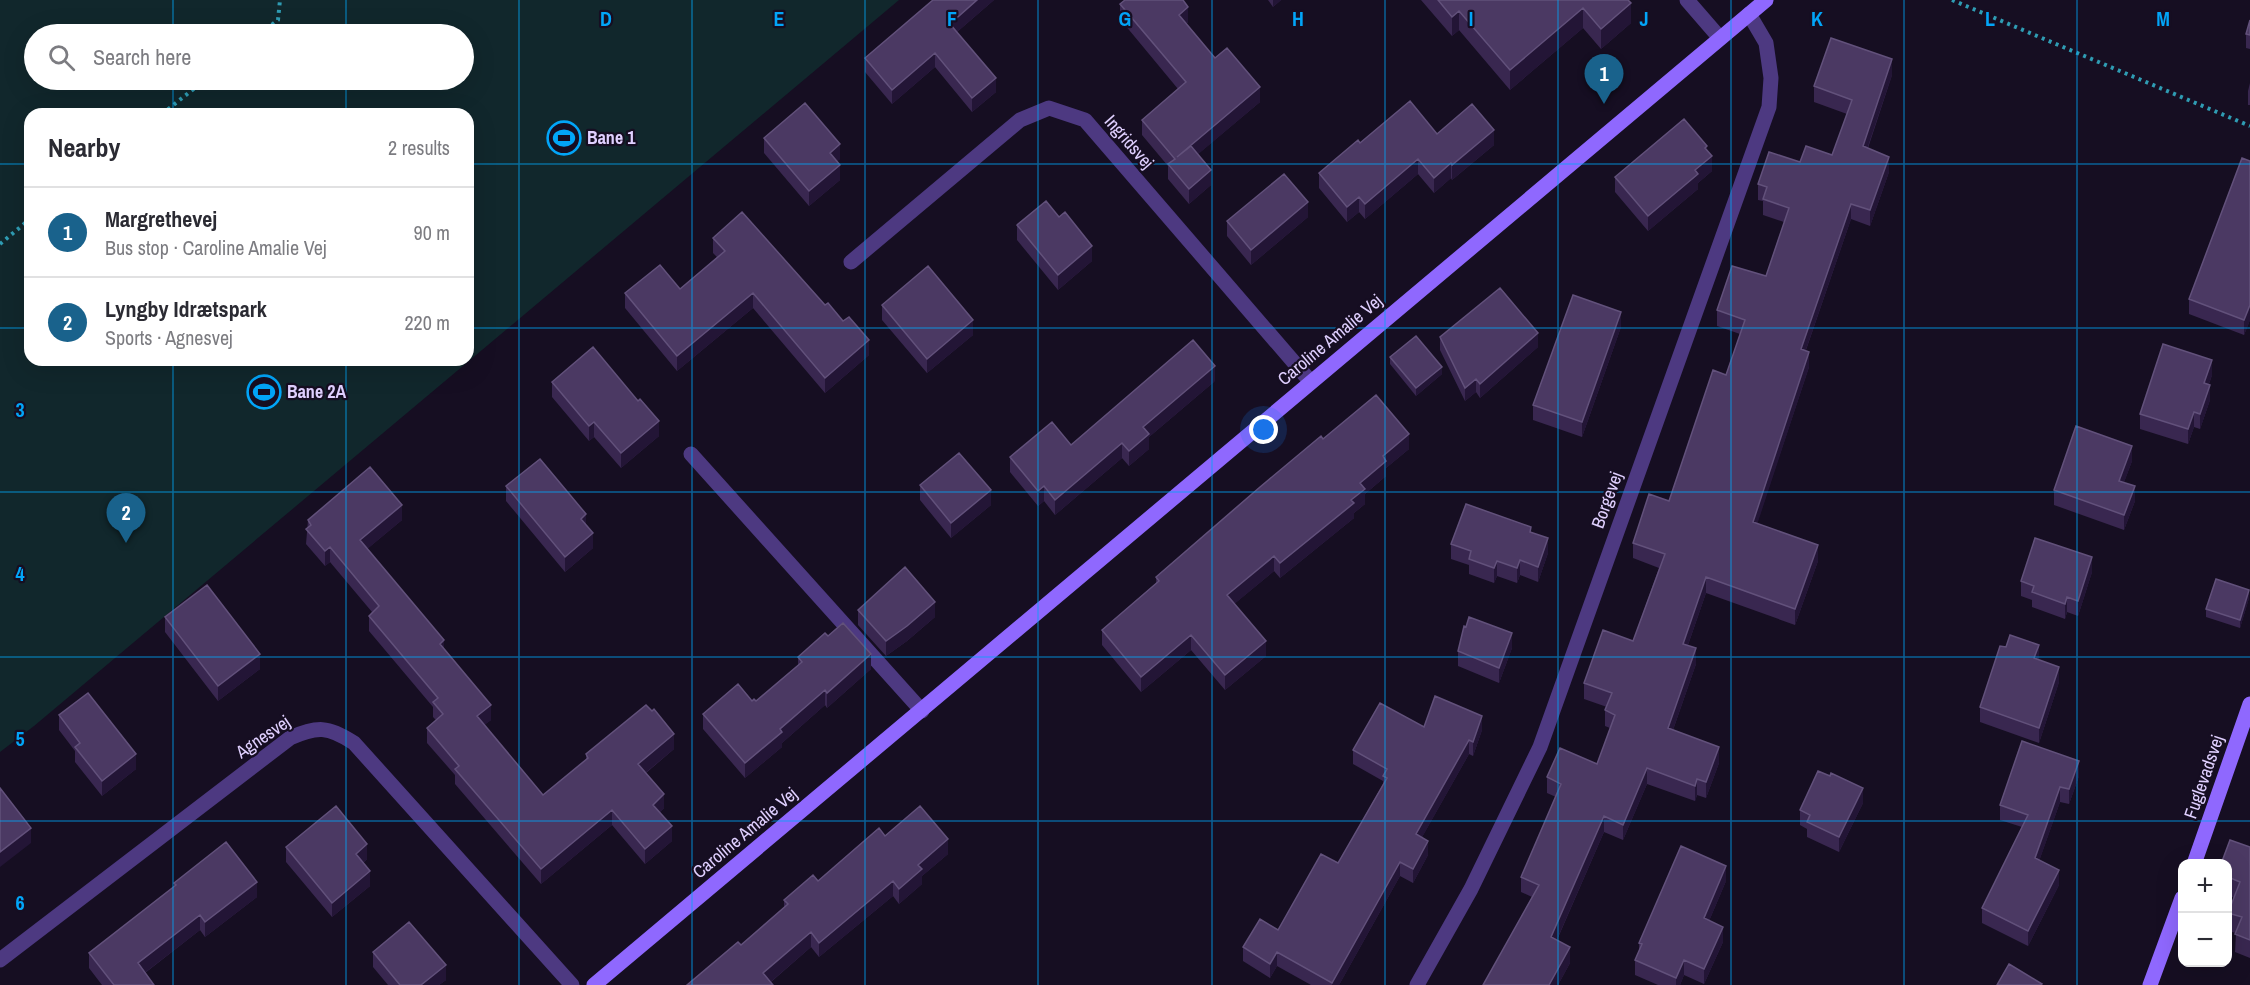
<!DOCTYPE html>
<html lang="en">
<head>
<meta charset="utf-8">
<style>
	body { margin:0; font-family:"Archivo Narrow",sans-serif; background:#f7f7f7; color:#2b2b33 }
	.controls { position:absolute; right:18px; bottom:18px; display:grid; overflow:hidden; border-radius:12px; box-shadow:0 6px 24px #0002 }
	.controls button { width:54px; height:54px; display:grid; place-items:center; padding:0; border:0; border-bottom:2px solid #e1e1e2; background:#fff; color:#2b2b33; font:30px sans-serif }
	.you { position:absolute; left:1264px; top:430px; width:21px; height:21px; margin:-15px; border:4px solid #fff; border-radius:50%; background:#1a73e8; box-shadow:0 0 0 9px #1a73e833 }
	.badge { display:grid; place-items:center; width:39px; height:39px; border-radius:50%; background:#19628c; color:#fff; font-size:20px; font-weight:700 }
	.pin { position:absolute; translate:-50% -50px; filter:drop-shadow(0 2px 3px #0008) }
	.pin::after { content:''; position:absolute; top:32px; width:21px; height:18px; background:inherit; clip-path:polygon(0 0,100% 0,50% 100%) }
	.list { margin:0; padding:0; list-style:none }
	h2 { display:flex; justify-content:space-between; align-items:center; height:78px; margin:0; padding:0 24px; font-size:26px }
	h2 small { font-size:20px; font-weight:400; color:#7c7c81 }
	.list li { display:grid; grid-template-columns:39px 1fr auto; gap:18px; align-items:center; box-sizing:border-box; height:90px; padding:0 24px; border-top:2px solid #e1e1e2 }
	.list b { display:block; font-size:22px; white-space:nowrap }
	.list p { margin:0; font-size:20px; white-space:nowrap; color:#7c7c81 }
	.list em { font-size:20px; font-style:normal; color:#7c7c81 }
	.icon { flex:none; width:33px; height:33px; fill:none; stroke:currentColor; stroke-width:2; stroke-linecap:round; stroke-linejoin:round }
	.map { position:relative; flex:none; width:2250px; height:985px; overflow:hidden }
	.search { position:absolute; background:#fff; box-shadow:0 6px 24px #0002; left:24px; top:24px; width:450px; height:66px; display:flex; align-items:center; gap:15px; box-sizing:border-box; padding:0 21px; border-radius:33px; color:#7c7c81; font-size:22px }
	.panel { position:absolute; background:#fff; box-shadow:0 6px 24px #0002; left:24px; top:108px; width:450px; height:258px; border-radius:18px }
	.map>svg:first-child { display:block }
</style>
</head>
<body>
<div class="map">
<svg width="2250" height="985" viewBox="0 0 2250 985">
	<rect width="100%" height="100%" fill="#160e22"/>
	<path fill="#11272c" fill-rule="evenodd" d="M0,0h899l-865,726 -34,26zM464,34v46h-430v-46zM30,114h438v246h-438z"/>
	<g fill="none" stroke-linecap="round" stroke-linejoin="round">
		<path stroke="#2f9cb3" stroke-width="4" stroke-dasharray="3 4.5" stroke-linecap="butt" d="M1952,0l298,126
			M260,34l18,-14 2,-20
			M162,114l43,-34
			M0,244l30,-25"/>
		<path stroke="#4d3981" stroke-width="15" d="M1687,0l32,37
			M851,262l169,-142 29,-12 36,12 225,261
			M691,454l231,257
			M0,960l290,-222c27,-12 38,-12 64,5l218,242
			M1417,985l54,-96 69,-142 229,-640 2,-29 -5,-35 -17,-29"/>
		<path stroke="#8f68fe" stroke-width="15" d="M2194,864l56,-160
			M594,985l1172,-985
			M2150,985l32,-87"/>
	</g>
	<path fill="#392750" d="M933,0h61l-37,32 39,60 -24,20 -37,-45 -43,37 -27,-32v-14z
		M1268,0h13l-8,7z
		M1421,0h207l3,23 -30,26 -18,-21 -73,62 -51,-60 -7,6z
		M1120,4l68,18 -2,2 29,34 45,44 -62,52 13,31 -22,19 -21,-25v-13l-26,-31v-15l36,-31 -58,-70z
		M2250,20v29l-4,-1v-14z
		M1892,75l-24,73 21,24 -19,54 -19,-7 -45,131 3,17 -52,156 61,38 -23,64 -89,-32 -18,52 8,19 -23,66 46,33 -13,35 -9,-3 -2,6 -48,-17 -24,56 -19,-8 -47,108 13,23 -12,22h-75l49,-88 -11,-5v-15l35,-80 -9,-4v-16l50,-13 13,-36 -5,-2v-16l2,-3 -23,-8v-16l49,-42 26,-73 -26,-10v-15l36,-42 57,-126 14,-41 -23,-8v-16l49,-34 18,-54 -21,-7v-14l-5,-1v-16l42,-22 32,-7 15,-41 -33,-12v-16z
		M2250,83v22h-2v-14z
		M1437,134l57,11 -42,35 -1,-2 -17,15 -16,-19 -53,45 -6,-7 -12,10 -28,-34v-15l41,-30z
		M764,138l76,21 -3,2 3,19 -31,26 -45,-53z
		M1707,150l5,21 -14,12v6l-50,42 -33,-39v-15z
		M2250,161v159l-6,15 -55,-21v-15z
		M1308,217l-57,48 -24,-29v-15z
		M1017,225l75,36 -34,29 -41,-50z
		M713,238l156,117 -44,38 -72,-85 -76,63 -52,-63v-15l55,-4 37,-32 -4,-4z
		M882,305l91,30 -46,38 -45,-53z
		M1621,327l-39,110 -49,-17v-15z
		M1440,337l98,10 -58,51 -4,-6 -11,9 -25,-51z
		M1390,357l52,17 -26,22 -26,-32z
		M2212,375l-3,9 1,16 -10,29 -6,-2 -6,17 -48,-15v-15z
		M1215,381l-66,56v12l-20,17 -7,-8 -67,57 -11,-14 -6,5 -28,-34v-15l61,-12z
		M552,382l107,54 -38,32 -27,-31 -5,4 -37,-44z
		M1323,439l86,10 -23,19v8l-21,18v10l-11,9v5l-74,60 -6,-7 -40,33 32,52 -41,34 -34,-40 -50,42 -39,-47v-15l54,-47v-6z
		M2132,461l-8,21 11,19 -11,29 -70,-25v-15z
		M920,485l71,20 -40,33 -31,-38z
		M506,486l80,39 7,23 -28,24 -59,-71z
		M308,520h94l-35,29 77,100 47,71 -7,5 59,70 43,-35v-6l88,-5 -28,24 18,35 -4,4 12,29 -27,23 -33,-39 -71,59 -86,-100v-9l-28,-32v-15l9,-8 -3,-3v-10l-64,-76v-15l3,-4 -42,-50 -5,4 -19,-22z
		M1531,532l17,21 -10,29 -18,-7 -3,8 -20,-7 -3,7 -25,-9v-9l-18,-6v-15z
		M2092,572l-14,44 -11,-4 -2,7 -33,-12v-7l-11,-4v-15z
		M2249,598l-9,30 -34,-11v-8z
		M858,610l77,7 -28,24 -21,15 -28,-31z
		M165,617l95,52 -42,32 -53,-69z
		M828,636l43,33 -44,39 -2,-3 -43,38v4l-37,31 -42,-49v-15l49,-13h4l42,-36v-8z
		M1512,648l-13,35 -41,-17v-15z
		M2039,660l20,22 -20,61 -59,-21v-15z
		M59,715l77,54 -34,27 -27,-34v-11l-16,-21z
		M1424,727l58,3 -9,26 -4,-2 -47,83 6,18 -15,28 -13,-7 -61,109h-28l-34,-19 -7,12 -27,-17v-14l35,-17 60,-67 45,-79v-3l-30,-17v-14z
		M2079,776l-10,28 -9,-2 -21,59 20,24 -31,61 -46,-23v-15l40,-81 -22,-7v-15z
		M1863,803l-24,49 -32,-15v-8l-7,-4v-15z
		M885,836l63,18 -26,22v8l-23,20 -6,-8 -74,61 -8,-10 -40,35 13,-74v-8l34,-19z
		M286,847l81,12 -4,4 7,23 -38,31 -46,-55z
		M2250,847v111l-15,-6 1,-19 -8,-2v-18l6,-15 -6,-3v-31z
		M1726,881l-17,40 14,21 -19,42 -20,-9 -4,10h-22l-23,-10v-15l4,-8v-9z
		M174,883l83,14 -52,40 -5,-7 -55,43 9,12h-52l-13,-17v-15l85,-66z
		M373,952l73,28 -7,5h-51l-15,-18z"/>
	<path fill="#231536" d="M977,0h17l-44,38v-14z
		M1273,0h8l-8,7z
		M1631,3v20l-30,26v-20z
		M1188,7v15l-9,8v-15z
		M1583,8v20l-73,62v-20z
		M1459,11v19l-7,6v-19z
		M935,53v14l-43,37v-14z
		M1892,59v16l-29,86v-15z
		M996,78v14l-24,20v-14z
		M1260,87v15l-83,70v-15z
		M1494,130v15l-42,35v-15z
		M840,144v15l-10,9v-15z
		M1707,146v14l5,-4v15l-14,12v6l-50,42v-15l47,-46z
		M1889,157v15l-19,54v-16z
		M1418,159v15l-53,45v-15z
		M1451,163v15l-17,15v-15z
		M840,165v15l-31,26v-15z
		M1211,170v15l-22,19v-15z
		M1359,197v15l-12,10v-15z
		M1308,202v15l-57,48v-15z
		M1851,204v15l-50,145v-15z
		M1092,246v15l-34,29v-15z
		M753,293v15l-76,63v-15z
		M2250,305v15l-6,15v-15z
		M1621,312v15l-39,110v-15z
		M973,320v15l-46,38v-14z
		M1538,333v14l-58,51v-14z
		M869,340v15l-44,38v-15z
		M1809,352v15l-56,170v-15z
		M2212,360v15l-8,23v-15z
		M1215,366v15l-66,56v12l-20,17v-15l14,-24z
		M1442,367v7l-26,22v-8z
		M1476,379v13l-11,9v-13z
		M2210,385v15l-10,29v-15z
		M2194,412v15l-6,17v-15z
		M659,421v15l-38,32v-15z
		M594,422v15l-5,4v-15z
		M1409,434v15l-23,19v8l-21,18v10l-11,9v5l-74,60v-15l71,-63 9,-17 23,-27z
		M1122,443v15l-67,57v-15z
		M2132,446v15l-13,35v-15z
		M1044,486v15l-6,5v-15z
		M2135,486v15l-11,29v-15z
		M991,490v15l-40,33v-15z
		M402,505v15l-42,35v-15z
		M586,514v15l-5,-10z
		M593,533v15l-28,24v-15z
		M1548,538v15l-10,29v-15z
		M1818,545v16l-23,64v-16z
		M330,547v15l-5,4v-15z
		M1274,556v15l-47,39v-15z
		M2092,557v15l-14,44v-15z
		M1520,560v15l-3,8v-15z
		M1497,561v15l-3,7v-15z
		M1706,577v16l-23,66v-15z
		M2249,590v8l-9,30v-8z
		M2067,597v15l-2,7v-15z
		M935,602v15l-28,24 -21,15v-15z
		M1512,633v15l-13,35v-15z
		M1191,635v15l-50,42v-15z
		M444,640v15l-4,-11z
		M1266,641v15l-41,34v-15z
		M2039,645v15l-5,-2z
		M1696,648v16l-28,80v-16z
		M260,654v15l-42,32v-15z
		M871,654v15l-44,39v-15z
		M2059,667v15l-20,61v-15z
		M825,690v15l-43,38v4l-37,31v-15l35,-34z
		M491,705v15l-14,11v-15z
		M1482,716v14l-9,26v-14z
		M674,734v15l-36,30v-15z
		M1469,740v14l-53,94v-14z
		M1719,747v16l-13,35v-16z
		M136,754v15l-34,27v-15z
		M2079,761v15l-10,28v-15z
		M1647,768v16l-24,56v-15z
		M1697,779v16l-2,6v-15z
		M2060,787v15l-25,71v-15z
		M1863,788v15l-24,49v-15z
		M664,794v14l-11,12v-15z
		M612,810v15l-71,59v-15z
		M1604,816v16l-53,121v-16z
		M672,826v15l-27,23v-15z
		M31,828v15l-31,24v-15z
		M948,839v15l-26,22v8l-23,20v-15l19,-24z
		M1428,841v14l-15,28v-14z
		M367,844v15l-11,10v-15z
		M1400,862v14l-61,109h-7v-2z
		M1726,866v15l-22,52v-15z
		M2059,870v15l-31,61v-15z
		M370,871v15l-38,31v-14z
		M893,881v15l-74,61v-14z
		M257,882v15l-52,40v-15z
		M200,915v15l-62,48v-15z
		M1723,927v15l-19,42v-15z
		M811,932v15l-44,38 -4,-12z
		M1570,947v16l-12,22h-9z
		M1277,952v14l-7,12v-14z
		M1684,960v15l-4,10h-4v-7z
		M446,965v15l-7,5h-18z"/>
	<path fill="#4b3963" stroke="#62517b" stroke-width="1.5" d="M933,0h44l-27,24 46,54 -24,20 -37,-45 -43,37 -27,-32z
		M1125,0h58l5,7 -9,8 36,43 12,-10 33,39 -83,70 14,-11 20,24 -22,19 -21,-25 7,-5 -33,-39 44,-38 -66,-78z
		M1438,0h190l3,3 -30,26 -18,-21 -73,62 -51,-59 -7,6z
		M2250,20v15l-4,-1z
		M1831,38l61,21 -29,87 26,11 -19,53 -19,-6 -50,145 8,3 -56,170 65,23 -23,64 -89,-32 -23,67 13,4 -28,80 51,19 -13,35 -9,-3 -2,7 -48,-18 -24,57 -19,-9 -53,121 19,10 -21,38h-66l56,-100 -18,-8 40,-93 -14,-7 13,-29 37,16 18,-49 -10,-5 7,-17 -28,-10 19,-53 30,11 32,-87 -32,-11 16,-49 20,7 44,-131 13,5 19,-55 -28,-10 15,-44 34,10 23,-68 -26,-9 4,-12 -9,-3 11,-32 31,10 6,-16 26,9 20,-55 -38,-14z
		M1410,101l27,33 35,-30 22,26 -42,35 -1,-2 -17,15 -16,-19 -53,45 -6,-7 -12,10 -28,-34 39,-33 2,3z
		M805,103l35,41 -10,9 10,12 -31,26 -45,-53z
		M1684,119l23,27 -2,2 7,8 -17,14 3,4 -50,42 -33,-39z
		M2242,158l8,3v144l-6,15 -55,-21z
		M1284,174l24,28 -57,48 -24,-29z
		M1046,201l13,16 6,-5 27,34 -34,29 -41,-50z
		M742,212l83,93 3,-2 15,18 6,-4 20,23 -44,38 -72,-85 -76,63 -52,-63 35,-28 20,24 45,-38 -12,-13z
		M928,266l45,54 -46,39 -45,-54z
		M1500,288l38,45 -58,51 -4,-5 -11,9 -25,-51z
		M1573,295l48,17 -39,110 -49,-17z
		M1416,336l26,31 -26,21 -26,-31z
		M1193,340l22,26 -72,61 6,7 -20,17 -7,-8 -67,57 -11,-14 -6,5 -28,-34 42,-35 19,23z
		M2163,344l49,16 -8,23 6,2 -10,29 -6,-2 -6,17 -48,-15z
		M593,347l45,54 2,-2 19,22 -38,32 -27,-31 -5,4 -37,-44z
		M1376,395l33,39 -26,22 3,5 -26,22 5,6 -14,11 3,3 -74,60 -6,-7 -47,39 39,46 -41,34 -34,-40 -50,42 -39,-47 57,-49 -3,-4 104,-90 61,-51 2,3z
		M2076,426l56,20 -13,35 16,5 -11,29 -70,-25z
		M959,453l32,37 -40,33 -31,-38z
		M540,459l46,55 -5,5 12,14 -28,24 -59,-71z
		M370,467l32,38 -42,35 84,100 -4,4 51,61 -14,11 66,79 45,-37 -2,-4 60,-49 6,6 2,-2 20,25 -36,30 26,30 -11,11 19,21 -27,23 -33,-39 -71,59 -86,-100 4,-3 -32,-38 16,-14 -10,-12 5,-4 -69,-82 10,-10 -49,-59 -5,4 -19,-22 5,-4 -3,-5z
		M1466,504l65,23 -1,5 18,6 -10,29 -18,-7 -3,8 -20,-7 -3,7 -25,-9 2,-8 -20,-7z
		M2035,538l57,19 -14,44 -11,-4 -2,7 -33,-12 2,-6 -13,-5z
		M905,567l30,35 -28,24 -21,15 -28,-31z
		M2216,579l33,11 -9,30 -34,-11z
		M207,585l53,69 -42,32 -53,-69z
		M1469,617l43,16 -13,35 -41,-17 6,-25 2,1z
		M843,623l28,31 -44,39 -2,-3 -45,39 2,3 -37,31 -42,-49 35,-30 14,17 2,-2 2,2 46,-39 -4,-5 27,-24 3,3z
		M2010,635l29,10 -5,13 25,9 -20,61 -59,-21 20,-61 6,1z
		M88,693l48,61 -34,27 -27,-34 5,-4 -21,-28z
		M1435,696l47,20 -9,26 -4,-2 -53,94 12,7 -15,28 -13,-7 -68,121 -55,-31 -7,12 -27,-17 17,-28 18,11 43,-76 17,9 49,-85 -4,-2 4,-7 -34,-19 27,-47 44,24z
		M2022,741l57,20 -10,28 -9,-2 -25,71 24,12 -31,61 -46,-23 46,-93 -28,-10z
		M1818,771l12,5 1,-3 32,15 -24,49 -32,-15 3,-7 -10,-5z
		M0,788l31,40 -31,24z
		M336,806l31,38 -11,10 14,17 -38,32 -46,-56z
		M920,806l28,33 -30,26 4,4 -23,20 -6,-8 -74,62 -8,-11 -48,41 10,12h-86l51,-43 3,3 47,-41 -4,-4 29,-25 5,6 61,-53 6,8z
		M2230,840l20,7v93l-15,-6 7,-17 -14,-4 12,-31 -12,-5v-13h-7z
		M226,842l31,40 -52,40 -5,-7 -62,48 16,22h-40l-25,-32 87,-68 -2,-2z
		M1681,846l45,20 -22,52 19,9 -19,42 -20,-9 -8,18 -41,-18 7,-16 -3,-1z
		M409,922l37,43 -25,20h-21l-27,-33z
		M2009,964l33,20 -1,1h-44z"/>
	<path fill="none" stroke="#02a5f8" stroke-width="1.5" stroke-opacity="0.55" d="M173,0v34M346,0v34M519,0v985M692,0v985M865,0v985M1038,0v985M1212,0v985M1385,0v985M1558,0v985M1731,0v985M1904,0v985M2077,0v985M173,80v34M346,80v34M0,164h30M468,164h1782M0,328h30M468,328h1782M173,360v625M346,360v625M0,492h2250M0,657h2250M0,821h2250"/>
	<defs>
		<g id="stadium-ring" transform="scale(1.725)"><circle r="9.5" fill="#160e22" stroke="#02a5f8" stroke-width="1.5"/><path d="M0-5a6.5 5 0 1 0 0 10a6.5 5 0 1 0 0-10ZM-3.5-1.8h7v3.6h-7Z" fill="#02a5f8"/></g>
	</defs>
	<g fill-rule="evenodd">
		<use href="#stadium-ring" x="564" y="138"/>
		<use href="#stadium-ring" x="264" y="392"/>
	</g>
	<g text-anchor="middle" stroke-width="4.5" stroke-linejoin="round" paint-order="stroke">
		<g font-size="18" font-weight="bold" fill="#e0d0ff" stroke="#160e22" text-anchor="start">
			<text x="587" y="144">Bane 1</text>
			<text x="287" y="398">Bane 2A</text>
		</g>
		<g font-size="18" fill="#e0d0ff" stroke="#160e22">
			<text transform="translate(1129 142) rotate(49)" y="6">Ingridsvej</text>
			<text transform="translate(1330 340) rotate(-40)" y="6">Caroline Amalie Vej</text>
			<text transform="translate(1607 500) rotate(-70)" y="6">Borgevej</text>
			<text transform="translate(263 737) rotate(-34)" y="6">Agnesvej</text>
			<text transform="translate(2204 777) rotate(-71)" y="6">Fuglevadsvej</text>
			<text transform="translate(745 833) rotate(-40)" y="6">Caroline Amalie Vej</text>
		</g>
	</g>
	<g font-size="20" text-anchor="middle" font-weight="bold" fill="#02a5f8" stroke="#160e22" stroke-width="4.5" stroke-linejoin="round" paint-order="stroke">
		<text x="606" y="26">D</text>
		<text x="779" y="26">E</text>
		<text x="952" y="26">F</text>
		<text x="1125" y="26">G</text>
		<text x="1298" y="26">H</text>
		<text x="1471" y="26">I</text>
		<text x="1644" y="26">J</text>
		<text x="1817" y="26">K</text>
		<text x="1990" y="26">L</text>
		<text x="2163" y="26">M</text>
		<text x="20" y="417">3</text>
		<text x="20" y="581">4</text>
		<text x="20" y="746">5</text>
		<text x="20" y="910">6</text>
	</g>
</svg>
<div class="controls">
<button>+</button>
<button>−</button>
</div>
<div class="you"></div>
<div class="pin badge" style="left:1604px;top:104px">1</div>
<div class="pin badge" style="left:126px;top:543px">2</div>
<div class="search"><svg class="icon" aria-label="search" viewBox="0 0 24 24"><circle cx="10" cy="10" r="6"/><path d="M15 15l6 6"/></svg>Search here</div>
<section class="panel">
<h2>Nearby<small>2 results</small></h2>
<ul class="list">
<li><span class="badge">1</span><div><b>Margrethevej</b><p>Bus stop · Caroline Amalie Vej</p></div><em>90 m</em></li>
<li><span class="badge">2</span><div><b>Lyngby Idrætspark</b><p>Sports · Agnesvej</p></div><em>220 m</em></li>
</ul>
</section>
</div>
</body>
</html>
